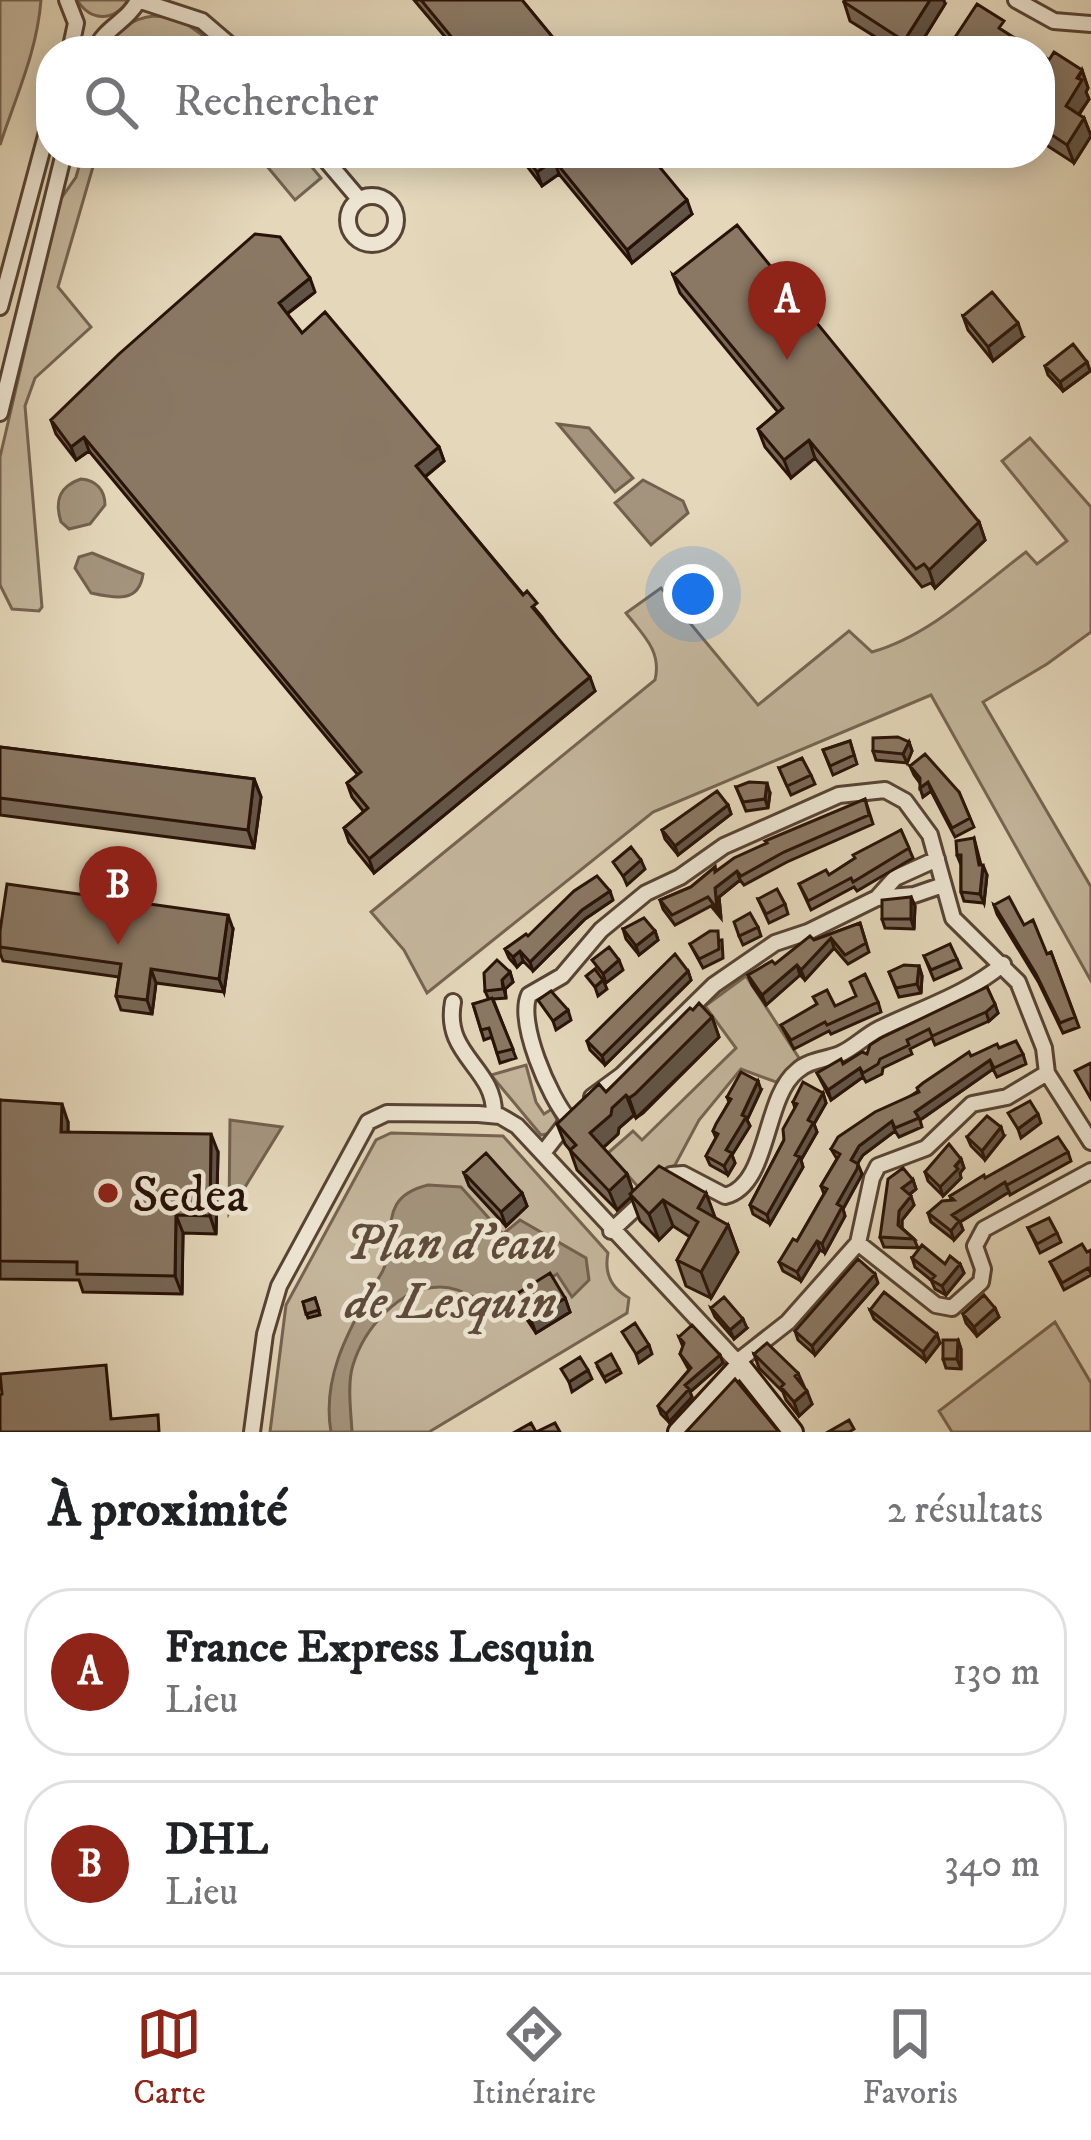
<!DOCTYPE html>
<html lang="fr">
<head>
<meta charset="utf-8">
<style>
	body { margin:0; font-family:"IM FELL DW Pica",serif; background:#f2f2f2; color:#202124 }
	.you { position:absolute; left:693px; top:594px; width:42px; height:42px; margin:-30px; border:9px solid #fff; border-radius:50%; background:#1a73e8; box-shadow:0 0 0 18px #1a73e833 }
	.badge { display:grid; place-items:center; width:78px; height:78px; border-radius:50%; background:#8f2418; color:#fff; font-size:39px; font-weight:700 }
	.pin { position:absolute; translate:-50% -99px; filter:drop-shadow(0 3px 6px #0008) }
	.pin::after { content:''; position:absolute; top:63px; width:42px; height:36px; background:inherit; clip-path:polygon(0 0,100% 0,50% 100%) }
	.list { margin:0; padding:0; list-style:none }
	h2 { display:flex; justify-content:space-between; align-items:center; height:156px; margin:0; padding:0 48px; font-size:51px }
	h2 small { font-size:39px; font-weight:400; color:#757577 }
	.list li { display:grid; grid-template-columns:78px 1fr auto; gap:36px; align-items:center; box-sizing:border-box; height:168px; margin:0 24px 24px; padding:0 24px; border:3px solid #e0e0e0; border-radius:48px }
	.list b { display:block; font-size:45px; white-space:nowrap }
	.list p { margin:0; font-size:39px; white-space:nowrap; color:#757577 }
	.list em { font-size:39px; font-style:normal; color:#757577 }
	.icon { flex:none; width:66px; height:66px; fill:none; stroke:currentColor; stroke-width:2; stroke-linecap:round; stroke-linejoin:round }
	.map { position:relative; flex:none; width:1091px; height:1432px; overflow:hidden }
	.search { position:absolute; background:#fff; box-shadow:0 6px 30px #0003; left:36px; right:36px; top:36px; height:132px; display:flex; align-items:center; gap:30px; box-sizing:border-box; padding:0 42px; border-radius:48px; color:#757577; font-size:45px }
	.sheet { height:540px; background:#fff }
	nav { display:flex; justify-content:space-around; align-items:center; box-sizing:border-box; height:168px; border-top:3px solid #e0e0e0; background:#fff; font-size:33px; color:#757577 }
	nav a { display:grid; justify-items:center; gap:6px }
	nav .on { color:#8f2418 }
	.map>svg:first-child { display:block }
</style>
</head>
<body>
<div class="map">
<svg width="1091" height="1432" viewBox="0 0 1091 1432">
	<rect width="100%" height="100%" fill="#e4d7ba"/>
	<filter id="stains"><feTurbulence type="fractalNoise" baseFrequency=".00167" numOctaves="4"/><feColorMatrix values="0 0 0 0 .2 0 0 0 0 .09 0 0 0 0 .02 0 0 0 .5 -.17"/></filter>
	<radialGradient id="worn" r=".72"><stop offset=".6" stop-color="#630" stop-opacity="0"/><stop offset="1" stop-color="#630" stop-opacity=".3"/></radialGradient>
	<path fill="#c4b69c" stroke="#766452" stroke-width="3" d="M0,0h41c-4,52 -25,96 -41,145z
		M77,0h51c-14,22 -37,22 -51,0z
		M154,16l24,2 47,33h-52l-11,-13 -25,13h-31c7,-20 27,-33 48,-35z
		M83,153h14l-39,134 33,40 -56,51 -10,28 17,201 -3,4 -27,-2 -12,-24v-128l60,-257 16,-23z
		M256,153h44l21,25 -26,22z
		M1030,438l61,69v125l-44,32 -64,38 108,185v94l-160,-286 -278,117 -226,181 -23,-43 -33,-38 284,-232c7,-29 -12,-45 -29,-67l35,-25 97,117 91,-74 23,21c58,-16 107,-65 154,-100l11,12 30,-23 -65,-80z
		M746,976l53,82 -23,24 -35,-13 -42,51 -24,45 -16,7 -18,18 -33,-37 25,-22 9,9 94,-92 -31,-42z
		M526,1065l10,37 8,12 8,-5 5,11 -5,13 -11,2 -50,-60z
		M391,1133l112,3 105,117c-4,20 3,35 21,45l-2,15 -198,119h-159l16,-127 90,-165z
		M1055,1322l36,61v49h-139l-13,-21z"/>
	<path fill="#a4947d" stroke="#72604e" stroke-width="3" d="M558,424l31,4 44,50 -18,14z
		M81,479c15,1 24,11 24,26l-15,19 -21,5 -8,-7c-7,-22 -1,-36 20,-43z
		M643,480l40,21 5,12 -37,32 -36,-42z
		M92,553l51,21c-4,30 -29,24 -52,19l-16,-25 4,-11z
		M230,1120l52,7 -53,86z
		M428,1185l33,2 42,47 17,-14 66,38 3,22 -17,17 -15,-23 -45,27 1,5c-28,5 -45,-19 -73,-19 -41,0 -76,42 -87,78 -6,19 -2,47 -1,67h-21c-9,-52 15,-97 39,-140 4,-8 11,-16 14,-24 14,-36 -8,-70 44,-83z"/>
	<g fill="none" stroke-linecap="round" stroke-linejoin="round">
		<g stroke="#574334" stroke-width="20">
			<path id="street" d="M67,0l9,23 -6,28
				M1016,0l38,21 37,3
				M95,51c9,-24 33,-29 43,-51l64,21 35,30
				M320,153l39,46
				M348 220a24 24 0 1 1 48 0a24 24 0 1 1-48 0Z
				M0,307l51,-190
				M0,413l64,-260
				M877,898l18,-20 42,-19
				M453,1002c-10,54 42,65 41,112
				M1047,1073l44,69
				M592,1097l30,-22 92,-90 61,-42 33,-11 69,-34 37,-3 29,-10
				M569,1120c-20,-23 -52,-98 -40,-125l33,-19 39,-46 45,-37 34,-16 44,-31 115,-51 46,-5 20,11 25,34 23,83 65,64 26,66 3,25
				M543,1153l28,-36
				M611,1231l60,-56 12,-1 42,22c45,-11 38,-98 72,-125 12,-11 28,-11 43,-17 14,-6 25,-18 39,-25 41,-20 89,-35 124,-65
				M858,1243l78,62 16,3 29,-26 2,-13 -8,-23 9,-17 107,-58
				M737,1362l51,-40 70,-79 14,-65 6,-12 48,-18 46,-44 35,-7 40,-24
				M252,1432l13,-98 14,-48 89,-164 19,-9 91,1 22,2 17,10 223,239"/>
		</g>
		<g stroke="#281207" stroke-width="24">
			<path id="secondary" d="M678,1432l62,-67 53,67"/>
		</g>
		<use href="#street" stroke="#ede5d2" stroke-width="14"/>
		<use href="#secondary" stroke="#ede5d2" stroke-width="18"/>
	</g>
	<path fill="#776756" stroke="#281207" stroke-width="3" d="M414,0h108l42,51h-107z
		M844,2l101,2 -29,47h-18l-48,-30z
		M1040,54l9,6 33,10 6,18 -2,4 3,7 -10,16 5,3 7,18 -17,27 -34,-22z
		M517,153h131l44,61 -60,49 -73,-89 -17,12z
		M673,275l306,247 6,18 -50,48 -4,-5 -9,4 -107,-129 -24,20 -26,-31 -7,-18 20,-17 -98,-119z
		M315,292l-28,22 15,19 137,114 5,14 -19,16 117,140 53,74 -221,182 -25,-31 -5,-14 20,-16 -12,-15 -5,-14 11,-8 -269,-324 -13,9 -20,-26 -5,-14z
		M963,316l60,21 -30,24 -25,-31z
		M1087,362l3,9 -27,20 -15,-16 -3,-9z
		M850,741l7,23 -24,11 -10,-25z
		M909,742l3,9 -5,12 -31,-3 -3,-9z
		M0,747l254,32 7,18 -7,51 -254,-33z
		M910,766l49,26 15,35 -19,10 -24,-46 -8,6 -3,-14 -6,-8z
		M779,768l32,7 4,9 -24,11z
		M736,787l34,6 -2,15 -22,3z
		M865,799l8,25 -86,38 -43,23 -4,-5 -21,17 2,21 -10,-12 -36,19 -12,-16 -3,-9 31,-13 24,-20 1,4z
		M728,805l3,9 -53,41 -13,-16 -3,-9z
		M901,830l12,28 -56,33 -3,-4 -43,23 -12,-26 30,-9z
		M974,838l7,27 6,10 -3,28 -20,-2 -3,-9v-27l-4,-10z
		M911,897l4,9 -1,23 -29,-1 -3,-9z
		M758,899l27,5 3,10 -19,9z
		M613,900l-28,19 -52,52 -10,-10 -6,6 -8,-9 -4,-9z
		M994,905l30,20 23,29 4,-2 28,75 -16,6 -24,-50 -42,-69z
		M860,923l9,29 -21,12 -14,-16 -29,32 -5,-5 -34,30 -14,-20 -4,-10 27,-11 39,-24z
		M758,927l3,9 -18,9 -4,-9z
		M233,929l-9,63 -68,-9 -4,31 -31,-4 -5,-14 3,-19 -116,-16 -3,-8v-22z
		M623,929l32,2 3,9 -19,15 -13,-16z
		M722,940l1,18 -20,10 -13,-24z
		M924,956l33,3 4,9 -27,12z
		M919,966l3,10 -1,17 -22,4 -10,-25z
		M688,971l3,9 -86,85 -15,-15 -3,-9z
		M510,972l3,10 -8,7 1,9 -13,1 23,59 -16,5 -8,-26 -8,3 -11,-36 16,-4 -4,-9z
		M987,987l11,26 -9,8 -54,24 -3,-7 -22,11 2,5 -29,14 -1,6 -16,8 -3,-5 -32,23 -14,-27 50,-19z
		M878,1002l3,10 -50,22 -2,-3 -35,18 -13,-24 54,-19z
		M693,1010l19,7 7,20 -76,76 -7,5 -2,-3 -15,13 -1,6 -15,14 24,26 6,18 73,1 9,25 13,7 10,27 -27,46 -25,-12 -9,-26 13,-23 -17,-11 -14,14 -19,-19 -9,-24 -14,13 -40,-40 -7,-20 -5,-6 -8,-20 49,-32z
		M999,1048l24,6 3,10 -29,13 -4,-8 -73,51 2,7 -23,10 -4,-6 -32,24 -6,9 5,10 -2,4 -17,31 2,7 -20,37 -5,-3 -19,31 -18,-10 -4,-9 18,-21 27,-47 -3,-8 16,-27 -6,-10 140,-93z
		M761,1090l-14,30 3,6 -18,29 3,8 -7,12 -18,-10 -4,-9 10,-18 -3,-7 16,-29 -2,-5z
		M823,1093l3,10 -12,21 3,8 -16,28 2,7 -33,57 -17,-10 -3,-9 34,-65 11,-32 -2,-6z
		M0,1100l68,22v10l150,20 -2,82 -33,-1 -1,61 -99,-2 -4,-12 -79,-1z
		M1004,1136l-19,24 -14,-14 -4,-9z
		M1068,1152l3,9 -61,34 -1,-3 -49,30 3,8 -9,10 -23,-18 -3,-9 23,-13 -1,-4 35,-18z
		M961,1159l3,9 -4,5 1,5 -18,18 -15,-15 -3,-9z
		M464,1173l58,20 5,13 -21,20 -37,-40z
		M913,1180l3,9 -7,6 5,10 -12,15v8l12,11 4,9 -34,-1 -4,-10z
		M1028,1228l29,5 4,9 -21,11z
		M1087,1252l4,23 -27,15 -14,-28z
		M912,1258l33,6h15l4,9 -18,22 -11,-6 -4,-9 -16,-13z
		M878,1283l-63,72 -17,-15 -3,-9z
		M515,1295l50,3 5,14 -34,21 -16,-24z
		M315,1298l5,17 -12,3 -5,-16z
		M711,1308l36,20 -13,11 -19,-22z
		M995,1308l4,9 -22,19 -11,-13 -3,-9z
		M870,1310l70,33 -14,18 -52,-42z
		M679,1337l44,26 -33,29 2,5 -23,25 -8,-8 -3,-8 31,-36 -9,-16 3,-7z
		M958,1340l3,9v20l-15,-1 -3,-9z
		M754,1354l44,19 14,31 -13,12 -13,-16 -3,-8 -24,-24z
		M598,1368l21,1 2,4 -15,9z"/>
	<path fill="#615446" stroke="#281207" stroke-width="3" d="M930,0h14l1,4 -29,47h-8l-4,-10z
		M1082,70l6,18 -2,4 3,7 -17,25 -6,-18z
		M1084,118l7,18 -17,27 -7,-18z
		M554,160l5,14 -17,12 -5,-14z
		M687,200l5,14 -60,49 -5,-13z
		M310,278l5,14 -31,24 -5,-13z
		M1018,323l5,14 -30,24 -5,-14z
		M1087,362l3,9 -27,20 -3,-9z
		M84,437l5,14 -13,9 -5,-13z
		M809,440l6,18 -24,20 -7,-18z
		M439,447l5,14 -23,19 -5,-14z
		M979,522l6,18 -50,48 -6,-18z
		M590,677l5,14 -221,182 -5,-14z
		M909,742l3,9 -5,12 -4,-9z
		M254,779l7,18 -7,51 -6,-18z
		M928,782l3,9 -8,6 -3,-9z
		M767,783l3,10 -2,15 -3,-9z
		M728,805l3,9 -53,41 -3,-9z
		M641,860l4,9 -18,16 -4,-9z
		M983,865l4,10 -3,28 -4,-9z
		M737,871l3,9 -21,17 2,21 -4,-9 -2,-21z
		M610,891l3,9 -28,19 -52,52 -3,-9 52,-52z
		M911,897l4,9 -1,23 -3,-10z
		M228,915l5,14 -9,63 -5,-13z
		M655,931l3,9 -19,15 -3,-9z
		M831,938l3,10 -29,32 -4,-10z
		M520,951l3,10 -6,6 -4,-10z
		M619,960l4,10 -17,13 -3,-9z
		M797,965l3,10 -34,30 -4,-10z
		M919,966l3,10 -1,17 -4,-9z
		M151,969l5,14 -4,31 -5,-14z
		M688,971l3,9 -86,85 -3,-9z
		M510,972l3,10 -8,7 1,9 -4,-18z
		M603,980l4,9 -9,7 -3,-9z
		M995,1004l3,9 -9,8 -3,-9z
		M568,1010l3,10 -15,10 -3,-9z
		M712,1017l7,20 -83,81 -7,-20z
		M990,1060l3,9 -73,51 -5,-8z
		M860,1068l3,9 -32,23 -3,-10z
		M758,1081l3,9 -14,30 3,6 -18,29 3,8 -7,12 -4,-9 2,-16z
		M823,1093l3,10 -12,21 3,8 -16,28 2,7 -33,57 -3,-9 28,-60 13,-35z
		M626,1095l8,20 -15,13 -1,6 -21,19 -7,-20 22,-25z
		M62,1104l6,18v28l-7,-18z
		M1038,1114l3,9 -20,15 -3,-9z
		M892,1121l3,10 -32,24 -9,14 -3,-9 8,-14z
		M1001,1127l3,9 -19,24 -3,-9z
		M211,1134l7,18 -2,82 -6,-18z
		M961,1159l3,9 -4,5 1,5 -18,18 -3,-9z
		M858,1164l4,10 -2,4 -17,31 2,7 -20,37 -3,-9 15,-40z
		M627,1174l7,20 -17,16 -8,-19z
		M913,1180l3,9 -11,9 -3,-10z
		M1005,1182l4,10 -49,30 3,8 -9,10 -3,-9 1,-16z
		M522,1193l5,13 -21,20 -5,-14z
		M706,1193l10,27 -18,-12z
		M911,1196l3,9 -12,15v14l-4,-9 1,-14z
		M663,1200l10,26 -14,14 -10,-26z
		M176,1215l7,18 -1,61 -7,-18z
		M728,1225l10,27 -27,46 -10,-26z
		M817,1241l3,9 -19,31 -4,-9z
		M960,1264l4,9 -18,22 -4,-9z
		M875,1274l3,9 -63,72 -3,-9z
		M565,1298l5,14 -34,21 -5,-13z
		M995,1308l4,9 -22,19 -3,-9z
		M743,1319l4,9 -13,11 -4,-9z
		M937,1334l3,9 -14,18 -3,-9z
		M958,1340l3,9v20l-4,-10z
		M649,1345l3,9 -13,9 -3,-9z
		M720,1355l3,8 -33,29 2,5 -23,25 -3,-8 19,-29z
		M588,1370l4,9 -20,13 -3,-10z
		M807,1391l5,13 -13,12 -5,-14z"/>
	<path fill="#8a7864" stroke="#281207" stroke-width="3" d="M421,0h101l42,51h-101z
		M845,0h85l-26,41 -60,-39z
		M977,4l27,17 -5,7 36,23h-89z
		M1054,52l28,18 -5,8 5,2 -16,26 18,12 -17,27 -27,-18v-73l9,6z
		M436,153h11l1,6 -11,2z
		M522,153h126l39,47 -60,50 -73,-90 -17,12z
		M737,225l242,297 -50,48 -5,-6 -8,5 -107,-129 -25,20 -26,-31 25,-21 -110,-133z
		M255,234l25,3 30,41 -31,25 23,30 23,-21 114,135 -23,19 107,129 4,-4 10,12 -5,4 58,70 -221,182 -25,-31 24,-20 -21,-25 14,-11 -277,-335 -13,10 -20,-27 68,-66z
		M992,292l26,31 -30,24 -25,-31z
		M1073,344l14,18 -27,20 -15,-16z
		M898,737l11,5 -6,12 -30,-3v-13z
		M850,741l4,14 -24,11 -7,-16z
		M0,747l254,32 -6,51 -248,-32z
		M925,754l34,38 11,26 -18,10 -24,-46 -8,6v-10l-10,-12z
		M802,758l9,17 -24,11 -8,-18z
		M749,782l18,1 -2,16 -22,3 -7,-15z
		M717,791l11,14 -53,41 -13,-16z
		M865,799l4,16 -85,37 -43,24 -4,-5 -22,17 2,21 -9,-12 -36,18 -12,-15 31,-13 24,-20v5l19,-14 33,-15 -2,-2z
		M901,830l8,18 -56,34 -2,-4 -43,23 -9,-17 27,-14 3,5 26,-17 -2,-3z
		M974,838l5,27h4l-3,29 -19,-2v-37h-4l-1,-14z
		M631,847l10,13 -18,16 -10,-14z
		M597,876l13,15 -28,19 -52,52 -10,-11 -7,6 -8,-8 21,-15 2,2 46,-45z
		M7,884l221,31 -9,64 -68,-10 -4,31 -31,-4 5,-32 -121,-17v-16z
		M777,889l8,15 -19,10 -8,-15z
		M911,897v22h-29v-19z
		M1009,897l15,28 9,-5 14,34 4,-2 24,65 -15,6 -24,-49 -42,-69z
		M750,913l8,14 -19,9 -5,-14z
		M644,918l11,13 -19,15 -13,-17z
		M860,923l6,20 -21,12 -14,-17 -30,32 -4,-5 -35,30 -14,-20 24,-14 3,3 35,-28 4,4z
		M710,931h8l1,18 -20,10 -9,-15z
		M950,944l7,15 -26,11 -7,-14z
		M609,947l10,13 -16,14 -11,-14z
		M675,954l13,17 -86,85 -15,-15z
		M497,960l13,12 -8,8 1,9 -18,2 -1,-18z
		M904,965l15,1 -2,18 -21,4 -7,-16z
		M595,969l8,11 -8,7 -9,-11z
		M865,974l13,28 -51,23 -2,-3 -34,18 -10,-15 36,-21 -4,-7 14,-7 8,16 21,-10 -6,-14z
		M987,987l8,17 -9,8 -54,24 -3,-7 -22,11 2,5 -29,14 -2,5 -15,9 -3,-5 -32,22 -11,-17 24,-14 2,5 19,-12 5,2 3,-9 11,-7z
		M551,991l17,19 -15,11 -15,-21z
		M492,998l21,51 -16,4 -8,-25 -8,2 -8,-26z
		M699,1003l13,14 -77,77 -6,4 -3,-3 -14,13 -1,7 -21,18 37,41 -18,17 -39,-41 6,-5 -19,-21 42,-40 7,8 84,-84 3,2z
		M1016,1041l7,13 -29,14 -4,-8 -75,52 4,6 -24,10 -3,-7 -33,25 -8,14 7,4 -1,5 -20,35 5,3 -20,37 -5,-3 -20,31 -18,-10 14,-23 4,2 30,-52 -6,-3 19,-32 -9,-5 7,-12 37,-25 44,-20 -2,-4 6,-5 46,-31 2,4 26,-12 2,4z
		M1091,1063v36l-16,-28z
		M741,1072l17,9 -16,34 4,2 -20,33 6,3 -8,13 -18,-10 12,-22 -5,-3 3,-7 15,-25 -4,-2z
		M803,1082l20,11 -15,27 5,3 -18,32 5,2 -33,58 -17,-10 34,-65 -1,-11 14,-25 -4,-2z
		M0,1100l62,4 -1,28 150,2 -1,82 -34,-1 -1,61 -98,-2v-12l-77,-1z
		M1030,1101l8,13 -20,15 -10,-16z
		M987,1116l14,11 -19,24 -15,-14z
		M1058,1137l10,15 -61,33 -2,-3 -53,33 7,6 -8,10 -23,-18 14,-12 12,-1 -4,-4 34,-21 1,3z
		M949,1144l12,15 -6,7 3,3 -18,18 -15,-15z
		M486,1153l36,40 -21,19 -37,-39z
		M659,1166l47,27 -8,15 30,17 -27,47 -24,-12 21,-38 -35,-22 -14,14 -19,-20z
		M903,1168l10,12 -11,8 9,8 -12,15 -1,14 16,14 -34,-2 8,-58z
		M1049,1218l8,15 -20,11 -9,-16z
		M1082,1244l5,8 4,-2v23l-3,-5 -26,15 -12,-21z
		M922,1245l23,19 5,-8 10,8 -18,22 -11,-6 4,-4 -23,-18z
		M858,1259l17,15 -63,72 -17,-15z
		M550,1273l15,25 -34,22 -16,-25z
		M884,1292l53,42 -14,18 -53,-42z
		M984,1295l11,13 -21,19 -11,-13z
		M724,1297l19,22 -13,11 -19,-22z
		M315,1298l4,12 -13,4 -3,-12z
		M635,1323l14,22 -13,9 -14,-22z
		M692,1325l28,30 -35,30 4,4 -23,25 -8,-8 33,-38 -11,-14 4,-11 -5,-6z
		M943,1340h15l-1,19h-14z
		M767,1343l31,30 -3,3 12,15 -13,11 -13,-15 3,-3 -30,-30z
		M611,1354l8,15 -15,8 -8,-14z
		M580,1357l8,13 -19,12 -8,-13z
		M106,1365l5,54 47,-4 1,17h-159v-37l2,-1 -2,-20z
		M735,1379l44,53h-93z
		M849,1420l5,9 -5,3h-21z
		M531,1423l5,9h-21z
		M555,1423l5,9h-24z"/>
	<circle fill="#8f2418" stroke="#ede5d2" stroke-width="4.5" cx="108" cy="1193" r="12"/>
	<g text-anchor="middle" stroke-width="9" stroke-linejoin="round" paint-order="stroke">
		<g font-size="51" fill="#281207" stroke="#ede5d2" text-anchor="start">
			<text x="132" y="1211">Sedea</text>
		</g>
		<g font-size="51" font-style="italic" fill="#5f4b3b" stroke="#ede5d2">
			<text x="451" y="1259">Plan d'eau<tspan x="451" dy="59">de Lesquin</tspan></text>
		</g>
	</g>
	<rect width="100%" height="100%" filter="url(#stains)"/>
	<rect width="100%" height="100%" fill="url(#worn)"/>
</svg>
<div class="you"></div>
<div class="pin badge" style="left:787px;top:360px">A</div>
<div class="pin badge" style="left:118px;top:945px">B</div>
<div class="search"><svg class="icon" aria-label="search" viewBox="0 0 24 24"><circle cx="10" cy="10" r="6"/><path d="M15 15l6 6"/></svg>Rechercher</div>
</div>
<section class="sheet">
<h2>À proximité<small>2 résultats</small></h2>
<ul class="list">
<li><span class="badge">A</span><div><b>France Express Lesquin</b><p>Lieu</p></div><em>130 m</em></li>
<li><span class="badge">B</span><div><b>DHL</b><p>Lieu</p></div><em>340 m</em></li>
</ul>
</section>
<nav>
<a class="on"><svg class="icon" aria-label="map" viewBox="0 0 24 24"><path d="M3 6l6-2 6 2 6-2v14l-6 2-6-2-6 2zM9 4v14M15 6v14"/></svg>Carte</a>
<a><svg class="icon" aria-label="directions" viewBox="0 0 24 24"><path d="M12 3l9 9-9 9-9-9zM9 14v-3h6M13 9l2 2-2 2"/></svg>Itinéraire</a>
<a><svg class="icon" aria-label="saved" viewBox="0 0 24 24"><path d="M7 4h10v16l-5-4-5 4z"/></svg>Favoris</a>
</nav>
</body>
</html>
